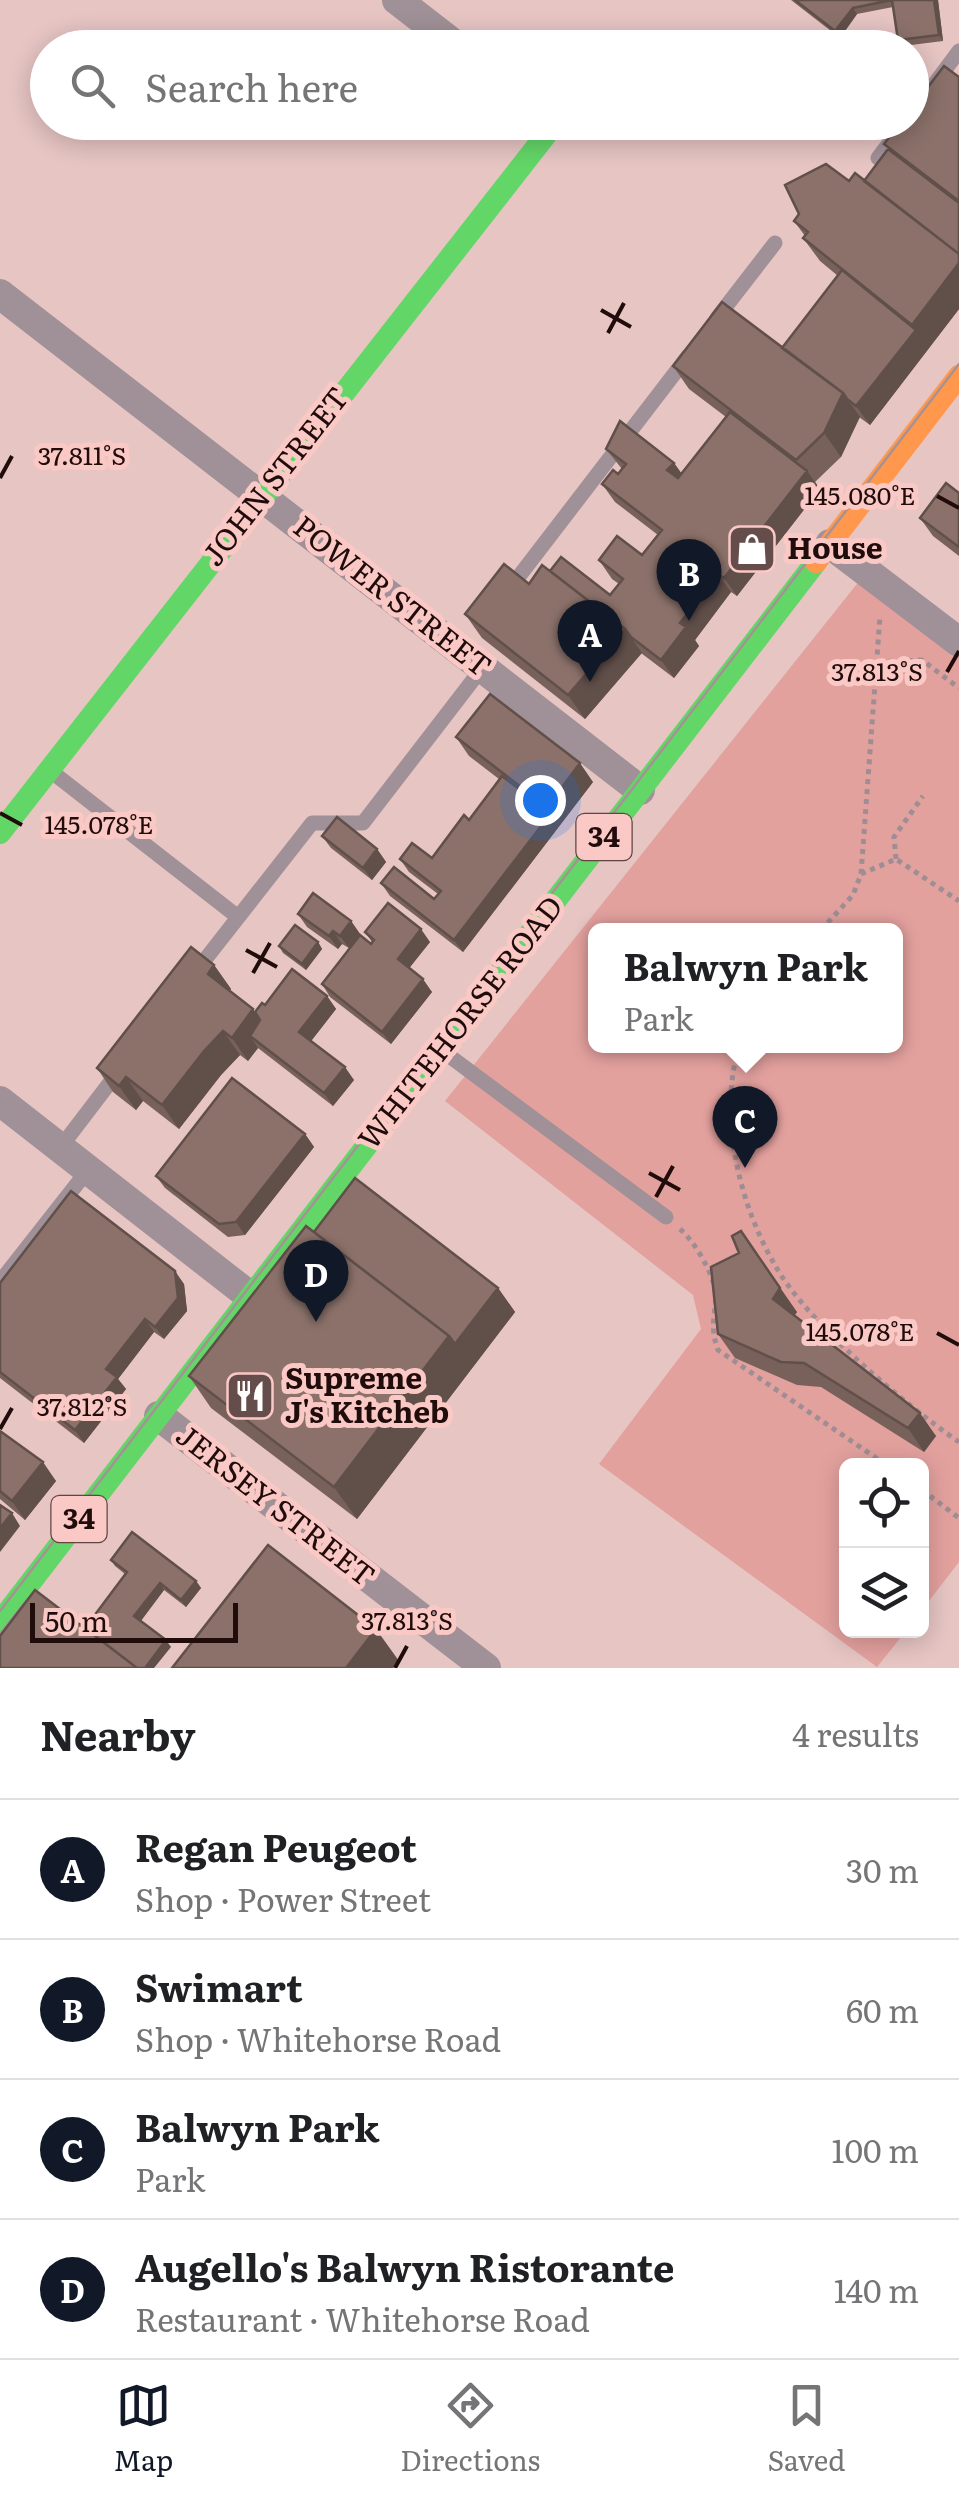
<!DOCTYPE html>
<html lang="en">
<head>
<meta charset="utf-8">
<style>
	body { margin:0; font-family:Literata,serif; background:#f2f2f2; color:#202124 }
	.controls { position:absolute; right:30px; bottom:30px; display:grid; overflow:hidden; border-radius:15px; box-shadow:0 5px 25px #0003 }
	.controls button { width:90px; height:90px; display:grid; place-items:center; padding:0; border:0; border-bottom:2px solid #e0e0e0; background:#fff; color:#202124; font:50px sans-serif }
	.scale { position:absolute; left:30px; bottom:25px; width:208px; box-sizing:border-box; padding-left:10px; border:5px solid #200c0b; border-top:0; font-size:28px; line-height:35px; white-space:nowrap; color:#200c0b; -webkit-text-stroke:8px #fac9c5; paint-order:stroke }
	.you { position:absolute; left:540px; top:800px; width:35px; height:35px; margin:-25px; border:8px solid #fff; border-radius:50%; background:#1a73e8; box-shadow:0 0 0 15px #1a73e833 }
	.badge { display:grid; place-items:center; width:65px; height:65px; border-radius:50%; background:#111827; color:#fff; font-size:32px; font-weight:700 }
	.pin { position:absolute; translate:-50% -82px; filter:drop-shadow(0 2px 5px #0008) }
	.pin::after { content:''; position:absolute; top:52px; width:35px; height:30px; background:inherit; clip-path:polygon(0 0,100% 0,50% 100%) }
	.popup { position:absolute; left:588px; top:923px; width:315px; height:130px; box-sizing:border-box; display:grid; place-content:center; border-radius:15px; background:#fff; filter:drop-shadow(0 2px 8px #0005); font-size:32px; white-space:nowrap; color:#757577 }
	.popup b { font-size:38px; color:#202124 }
	.popup::after { content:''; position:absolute; left:50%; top:100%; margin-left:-20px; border:20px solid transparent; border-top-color:#fff }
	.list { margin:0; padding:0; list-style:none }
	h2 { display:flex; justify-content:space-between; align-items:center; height:130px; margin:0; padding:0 40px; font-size:42px }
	h2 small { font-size:32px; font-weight:400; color:#757577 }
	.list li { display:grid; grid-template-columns:65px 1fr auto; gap:30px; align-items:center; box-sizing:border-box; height:140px; padding:0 40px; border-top:2px solid #e0e0e0 }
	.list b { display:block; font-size:38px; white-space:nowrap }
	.list p { margin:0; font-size:32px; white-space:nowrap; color:#757577 }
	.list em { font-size:32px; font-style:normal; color:#757577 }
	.icon { flex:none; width:55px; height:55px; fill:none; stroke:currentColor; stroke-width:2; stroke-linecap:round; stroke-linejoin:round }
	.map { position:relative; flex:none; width:959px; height:1668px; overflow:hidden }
	.search { position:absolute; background:#fff; box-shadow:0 5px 25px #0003; left:30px; right:30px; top:30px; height:110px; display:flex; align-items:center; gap:25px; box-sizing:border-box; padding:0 35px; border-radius:55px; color:#757577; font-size:38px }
	.sheet { height:690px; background:#fff }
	nav { display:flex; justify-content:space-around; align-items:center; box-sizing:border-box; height:140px; border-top:2px solid #e0e0e0; background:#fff; font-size:28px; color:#757577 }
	nav a { display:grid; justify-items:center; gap:5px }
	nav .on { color:#111827 }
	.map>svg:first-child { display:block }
</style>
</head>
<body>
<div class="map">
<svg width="959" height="1668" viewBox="0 0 959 1668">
	<rect width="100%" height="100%" fill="#e6c5c3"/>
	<path fill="#e3a19e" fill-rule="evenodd" d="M860,580l99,76v906l-37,48v-144h-76v164l60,1 -29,36 -278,-203 102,-135 -8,-34 -248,-194zM595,930h300v116h-300z"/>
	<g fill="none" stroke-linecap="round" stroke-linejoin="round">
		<path stroke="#9e8e93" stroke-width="5" stroke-dasharray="5 5" stroke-linecap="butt" d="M878,662l44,-2 37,28
			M896,859l-2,-22 29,-41
			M861,874l35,-15 63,42
			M821,930l32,-35 8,-21 19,-258
			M739,1046c-21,71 0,158 37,221 33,57 128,137 183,175
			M680,1229c14,12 29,38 34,56 6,21 -7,36 4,65l170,116
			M922,1490l37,28"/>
		<path stroke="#a09097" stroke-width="15" d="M912,114l47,-63
			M878,158l27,-36
			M717,318l58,-75
			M507,592l181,-236
			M52,772l186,145
			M193,975l119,-152h51l120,-156
			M448,1055l218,162
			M60,1148l58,-76
			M0,1282l88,-112"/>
		<path stroke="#a09097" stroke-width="30" d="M397,0l62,48
			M0,294l640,496
			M830,544l129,98
			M0,1101l251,196
			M159,1416l327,252"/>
		<path stroke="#63d668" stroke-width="22" d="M0,833l556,-711
			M0,1622l816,-1060"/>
		<path stroke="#ff974d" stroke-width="22" d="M816,562l143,-186"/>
		<path stroke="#a59294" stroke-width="2.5" d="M0,1611l959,-1247
			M0,1634l26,-33"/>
	</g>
	<path fill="#78615b" d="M791,0h147l5,41 -40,5 -5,-6 -5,-33 -36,7 -17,24z
		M959,77v232l-89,116 -11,-8 -18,40 -26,25 5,7 -83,107 -6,-4 -36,48 4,6 -25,32 -33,-25 -56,66 -103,-81 -17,-24 64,-30 21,-13 60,24 9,-11 -7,-5 -13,-19 43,-5 16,-20 -43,-33 -13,-18 16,-10 4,-5 -16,-20 68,14 7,10 45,-56 -37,-28 -16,-23 109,-18 56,-72 -18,-15 -17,-23 2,-2 -11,-15 55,-40h15l24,-32 -4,-5z
		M959,493v63l-26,-20 -13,-18z
		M456,737l137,45 -130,170 -73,-56 -9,-13 53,16 4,-5 -29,-22 -9,-13 32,-1 37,-38 30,-41 -30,-23z
		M322,836l55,13 9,13 -14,18 -41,-32z
		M298,914l53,7 9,13 -11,14 -7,-4 -4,5 -31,-22z
		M365,932l65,10 -21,26 23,24 -41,52 -61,-47 -8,-13 50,-42z
		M318,942l4,7 -16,21 -23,-17 -4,-7z
		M214,965l17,24 -2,2 26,21 10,-7 62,-9 9,13 -25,32 43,39 -21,26 -75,-58 -10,13 -8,-6 -19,20 -42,54 -36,-28 -7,9 -23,-18 -16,-24z
		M305,1134l9,13 -69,88 -17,2 -63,-49 -9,-12z
		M314,1232l184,56 17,24 -158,207 -146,-111 -22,-32z
		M739,1253l58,59 -3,4 142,120 -12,16 -103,-65 -24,-2 -62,-27 -17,-24z
		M0,1283l184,1 3,27 -23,28 -10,-7 -36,47 8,10 -42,54 -84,-65z
		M0,1431l56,50 -31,39 -25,-21z
		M111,1560l85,21 5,7 -15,19 -22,-17 -23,31 30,26 -86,-19 40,-54 -10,-8z"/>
	<path fill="#614f4a" d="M934,0h4l5,41 -4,-6z
		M853,8l4,6 -17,24 -5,-7z
		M959,263v46l-89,116 -14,-19 60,-76 -4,-5z
		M843,393l17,24 -19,40 -17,-24z
		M674,463l13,18 -7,8 -13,-19z
		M807,471l13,18 -83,107 -13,-18z
		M718,574l13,18 -36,48 4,6 -25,32 -13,-18 19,-37z
		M625,629l17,24 -57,66 -17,-24z
		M580,763l13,19 -130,170 -9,-12 97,-127 -4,-6z
		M377,849l9,13 -14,18 -9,-12z
		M351,921l9,13 -11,14 -9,-12z
		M421,929l9,13 -23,29 -9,-12z
		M333,931l9,13 -4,5 -9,-13z
		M318,942l4,7 -16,21 -4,-6z
		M214,965l17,24 -7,9 -16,-24z
		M423,979l9,13 -41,52 -9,-12z
		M327,996l9,13 -28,36 -9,-13z
		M253,1009l16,24 -19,3 8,12 -10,13 -16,-23z
		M223,1031l17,24 -19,20 -42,54 -17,-24 42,-54z
		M345,1067l9,13 -21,26 -9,-13z
		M126,1077l17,24 -7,9 -17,-24z
		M305,1134l9,13 -69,88 -9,-13z
		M741,1231l56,81 -8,11 -16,-24z
		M175,1271l9,13 3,27 -23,28 -9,-12z
		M498,1288l17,24 -158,207 -23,-32 115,-151z
		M145,1319l9,13 -36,47 8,10 -42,54 -9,-13 31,-61z
		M920,1413l16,23 -12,16 -16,-24z
		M43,1462l13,19 -31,39 -13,-19z
		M12,1513l8,13 -20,26v-24z
		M196,1581l5,7 -15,19 -5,-7z
		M160,1583l4,7 -25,33 -5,-7z
		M376,1629l23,32 -6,7h-47z
		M166,1640l5,7 -17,21h-9z"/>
	<path fill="#8b716a" stroke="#614f4a" stroke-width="2.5" d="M795,0h139l5,35 -41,5 -6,-40 -39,8 -18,23z
		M944,66l15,11v124l-75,-57 17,-22h11v-14z
		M888,149l71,54v51l-95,-73z
		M826,164l23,17 6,-8 104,81v9l-47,62 -109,-87 5,-6 -14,-11 5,-7 -14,-29z
		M842,270l74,60 -60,76 -9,-7 -4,-6 -61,-45z
		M722,302l121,91 -19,40 -28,27 -123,-94z
		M730,412l77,59 -83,107 -6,-4 -38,49 6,4 -25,33 -30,-23 -6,-8 -75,-58 11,-14 49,38 13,-16 -24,-19 18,-24 25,19 20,-25 -60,-46 11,-14 5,4 8,-10 -20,-15 14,-28 54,42 -7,7 11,8z
		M946,483l13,10v54l-39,-29z
		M504,564l25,20 13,-19 83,64 -57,66 -103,-81z
		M490,694l90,69 -33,44 -91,-70z
		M502,776l49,37 -97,127 -73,-57 13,-16 40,32 7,-8 -41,-32 12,-16 20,15 32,-43 5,5z
		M337,817l40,32 -14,19 -41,-32z
		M313,893l38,28 -11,15 -7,-5 -4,5 -31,-22z
		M388,903l33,26 -23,30 25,20 -41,53 -60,-48 38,-49 11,9 3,-4 -9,-8z
		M295,925l23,17 -16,22 -23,-18z
		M191,947l23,18 -6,9 45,35 -21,29 -9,-7 -19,20 -42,54 -36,-28 -7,9 -22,-18z
		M292,969l35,27 -28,36 46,35 -21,26 -74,-57 10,-16 -5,-8 7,-9 3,2z
		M232,1078l73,56 -69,88 -17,2 -63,-48z
		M355,1178l143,110 -43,56 -6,-8 -135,-104z
		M71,1191l104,80 3,27 -23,29 -10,-8 -39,50 11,8 -42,53 -75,-58v-89z
		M306,1226l143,110 -115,151 -145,-111z
		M741,1231l39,57 -7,11 147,114 -12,15 -104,-65 -23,-1 -63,-28 -7,-67 28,-14 -7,-17z
		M0,1431l43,31 -31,39 -12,-10z
		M0,1505l12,8 -12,15z
		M132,1532l64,49 -15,19 -21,-17 -26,33 32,24 -21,28h-8l-52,-40 42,-56 -16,-12z
		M268,1545l108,84 -30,39h-174z
		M35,1590l102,78h-137v-32z"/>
	<path fill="none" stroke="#200c0b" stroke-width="4" d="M601,310l30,17M608,333l16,-30M0,478l12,-22M937,496l22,12M947,672l12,-21M0,813l22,12M246,950l31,17M253,973l17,-30M649,1173l31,17M656,1197l17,-31M937,1333l22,12M0,1429l12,-21M395,1668l12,-22"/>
	<defs>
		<g id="shop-square" transform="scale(2.5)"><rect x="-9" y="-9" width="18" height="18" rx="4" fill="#654d4b" stroke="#fac9c5"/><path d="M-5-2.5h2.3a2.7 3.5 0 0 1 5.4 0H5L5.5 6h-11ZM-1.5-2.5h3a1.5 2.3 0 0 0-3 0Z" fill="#fff"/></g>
		<g id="restaurant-square" transform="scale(2.5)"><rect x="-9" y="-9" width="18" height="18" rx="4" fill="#654d4b" stroke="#fac9c5"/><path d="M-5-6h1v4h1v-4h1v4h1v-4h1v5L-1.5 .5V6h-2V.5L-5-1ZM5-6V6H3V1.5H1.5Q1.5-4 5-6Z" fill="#fff"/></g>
	</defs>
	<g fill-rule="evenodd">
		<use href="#shop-square" x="752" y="549"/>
		<use href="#restaurant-square" x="250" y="1396"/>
	</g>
	<g text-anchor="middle" stroke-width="10" stroke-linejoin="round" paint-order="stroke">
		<g fill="#fac9c5" stroke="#614543" stroke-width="2.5">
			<rect x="576.5" y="814" width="55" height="46" rx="8"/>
			<rect x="51.5" y="1496" width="55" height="46" rx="8"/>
		</g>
		<g font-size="28" font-weight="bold" fill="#200c0b">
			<text x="604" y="847">34</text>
			<text x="79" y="1529">34</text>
		</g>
		<g font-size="30" fill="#200c0b" stroke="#fac9c5">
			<text transform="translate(276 477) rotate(-52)" y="10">JOHN STREET</text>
			<text transform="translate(392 597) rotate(38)" y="10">POWER STREET</text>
			<text transform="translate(461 1023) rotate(-52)" y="10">WHITEHORSE ROAD</text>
			<text transform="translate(275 1506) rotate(38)" y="10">JERSEY STREET</text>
		</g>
		<g font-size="30" font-weight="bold" fill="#200c0b" stroke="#fac9c5" text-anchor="start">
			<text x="787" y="559">House</text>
			<text x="285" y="1389">Supreme<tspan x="285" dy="34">J's Kitcheb</tspan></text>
		</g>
	</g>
	<g font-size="25" text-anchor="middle" fill="#200c0b" stroke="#fac9c5" stroke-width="10" stroke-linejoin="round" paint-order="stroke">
		<text x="82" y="465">37.811°S</text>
		<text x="860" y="505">145.080°E</text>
		<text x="877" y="681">37.813°S</text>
		<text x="99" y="834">145.078°E</text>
		<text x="860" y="1341">145.078°E</text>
		<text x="82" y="1416">37.812°S</text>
		<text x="407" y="1630">37.813°S</text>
	</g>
</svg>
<div class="controls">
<button><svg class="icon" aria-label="locate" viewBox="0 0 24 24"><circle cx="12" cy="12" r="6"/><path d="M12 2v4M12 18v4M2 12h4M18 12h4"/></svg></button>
<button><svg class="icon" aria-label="layers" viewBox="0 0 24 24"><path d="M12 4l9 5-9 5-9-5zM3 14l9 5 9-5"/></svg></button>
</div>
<div class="scale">50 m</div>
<div class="you"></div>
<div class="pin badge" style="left:590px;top:682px">A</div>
<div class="pin badge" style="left:689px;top:621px">B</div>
<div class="pin badge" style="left:745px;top:1168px">C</div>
<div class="popup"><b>Balwyn Park</b>Park</div>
<div class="pin badge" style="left:316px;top:1322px">D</div>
<div class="search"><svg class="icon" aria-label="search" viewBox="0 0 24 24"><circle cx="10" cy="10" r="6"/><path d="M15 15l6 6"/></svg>Search here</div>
</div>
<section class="sheet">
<h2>Nearby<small>4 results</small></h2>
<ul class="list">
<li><span class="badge">A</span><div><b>Regan Peugeot</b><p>Shop · Power Street</p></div><em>30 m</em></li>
<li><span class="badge">B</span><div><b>Swimart</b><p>Shop · Whitehorse Road</p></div><em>60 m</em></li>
<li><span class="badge">C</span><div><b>Balwyn Park</b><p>Park</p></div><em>100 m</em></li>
<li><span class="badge">D</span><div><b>Augello's Balwyn Ristorante</b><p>Restaurant · Whitehorse Road</p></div><em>140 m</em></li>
</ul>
</section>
<nav>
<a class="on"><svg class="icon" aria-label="map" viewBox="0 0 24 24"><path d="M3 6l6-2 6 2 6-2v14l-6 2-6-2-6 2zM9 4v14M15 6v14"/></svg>Map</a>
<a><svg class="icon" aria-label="directions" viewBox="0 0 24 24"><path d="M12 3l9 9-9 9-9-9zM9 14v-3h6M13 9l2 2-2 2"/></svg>Directions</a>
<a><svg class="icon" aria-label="saved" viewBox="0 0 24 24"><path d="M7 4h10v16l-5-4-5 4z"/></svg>Saved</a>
</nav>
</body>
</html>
